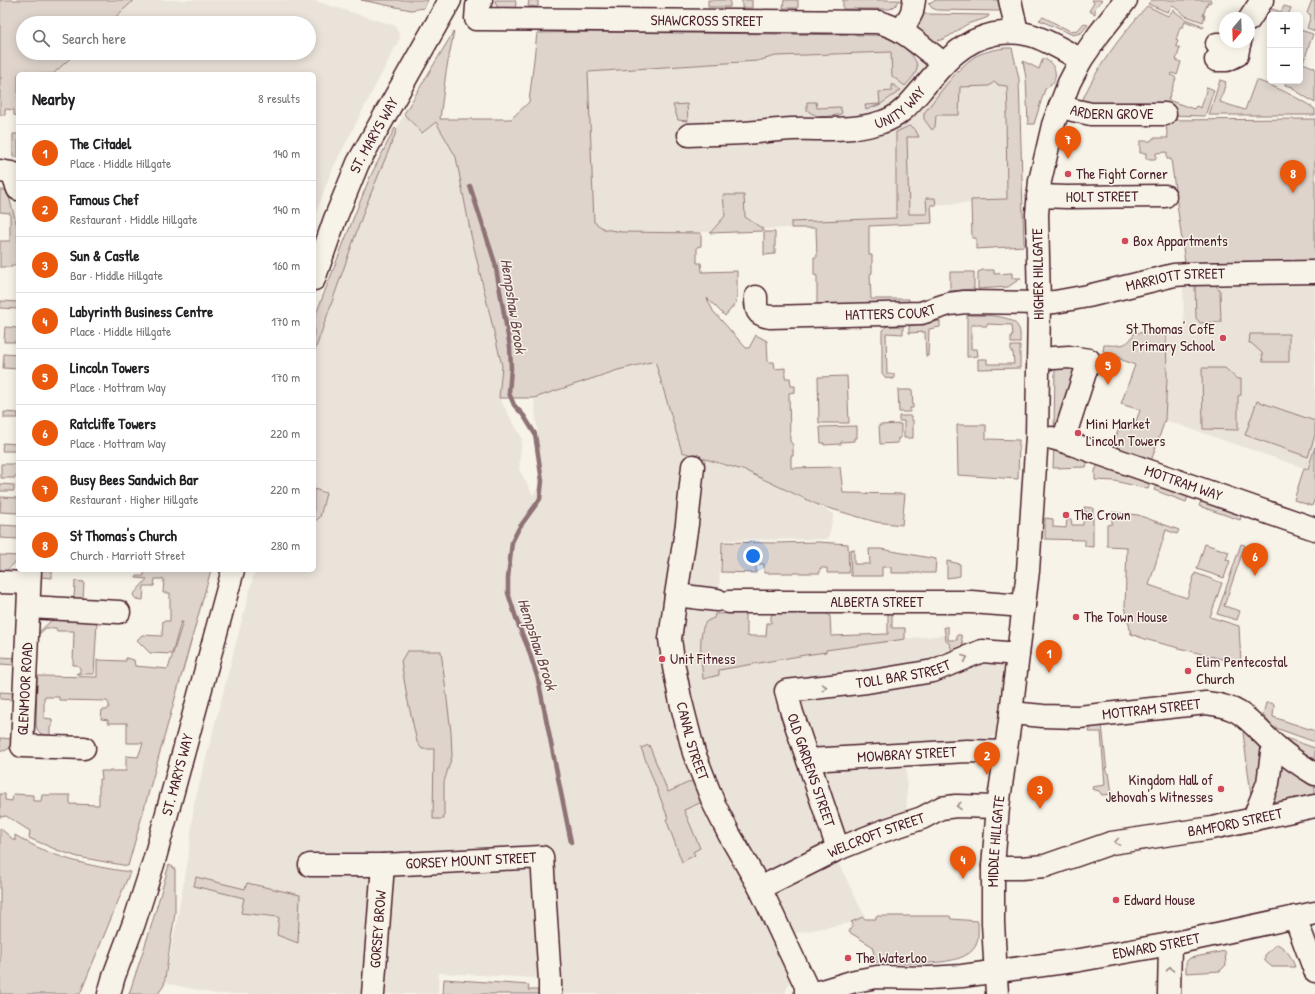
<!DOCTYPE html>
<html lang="en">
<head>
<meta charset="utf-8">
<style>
	body { margin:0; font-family:"Patrick Hand",sans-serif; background:#f2f2f2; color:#202124 }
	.controls { position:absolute; right:12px; top:12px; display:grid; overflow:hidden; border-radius:6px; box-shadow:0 2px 10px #0003 }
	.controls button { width:36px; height:36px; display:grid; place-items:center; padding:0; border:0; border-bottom:1px solid #e0e0e0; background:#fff; color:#202124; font:20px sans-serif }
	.compass { position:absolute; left:1219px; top:12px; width:36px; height:36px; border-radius:50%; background:#fff; box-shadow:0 2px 10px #0003; rotate:199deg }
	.you { position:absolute; left:753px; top:556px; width:14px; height:14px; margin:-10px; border:3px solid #fff; border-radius:50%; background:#1a73e8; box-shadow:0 0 0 6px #1a73e833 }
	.badge { display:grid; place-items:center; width:26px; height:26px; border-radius:50%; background:#ea580c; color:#fff; font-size:13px; font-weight:700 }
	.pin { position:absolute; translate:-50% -33px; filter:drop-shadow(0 1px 2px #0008) }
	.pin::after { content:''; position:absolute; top:21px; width:14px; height:12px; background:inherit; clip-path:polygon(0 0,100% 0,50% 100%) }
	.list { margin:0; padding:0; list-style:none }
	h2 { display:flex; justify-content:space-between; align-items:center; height:52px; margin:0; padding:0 16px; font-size:17px }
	h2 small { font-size:13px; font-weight:400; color:#757577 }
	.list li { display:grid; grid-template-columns:26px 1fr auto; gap:12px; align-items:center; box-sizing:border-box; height:56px; padding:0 16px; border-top:1px solid #e0e0e0 }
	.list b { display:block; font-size:15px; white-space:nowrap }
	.list p { margin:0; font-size:13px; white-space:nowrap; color:#757577 }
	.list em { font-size:13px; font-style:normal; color:#757577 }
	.icon { flex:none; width:22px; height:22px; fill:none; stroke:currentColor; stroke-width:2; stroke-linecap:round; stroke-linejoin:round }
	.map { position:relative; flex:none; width:1315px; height:994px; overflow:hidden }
	.search { position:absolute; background:#fff; box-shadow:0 2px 10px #0003; left:16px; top:16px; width:300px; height:44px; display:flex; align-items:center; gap:10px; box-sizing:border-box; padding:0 14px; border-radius:22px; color:#757577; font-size:15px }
	.panel { position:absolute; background:#fff; box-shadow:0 2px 10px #0003; left:16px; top:72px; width:300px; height:500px; border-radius:6px }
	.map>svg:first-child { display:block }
</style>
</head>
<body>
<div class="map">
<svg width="1315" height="994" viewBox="0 0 1315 994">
	<rect width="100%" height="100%" fill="#f7f3e8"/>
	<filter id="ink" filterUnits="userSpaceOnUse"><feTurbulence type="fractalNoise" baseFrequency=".025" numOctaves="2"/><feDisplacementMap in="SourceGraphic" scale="8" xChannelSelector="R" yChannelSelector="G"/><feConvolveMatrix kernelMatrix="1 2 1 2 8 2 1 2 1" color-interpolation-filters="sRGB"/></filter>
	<g filter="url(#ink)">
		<path fill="#eae3da" d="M134,0h178l84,26 4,12 -68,132 -18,48v-144h-261l23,-21h233v-30h-200z
			M891,52l30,9 31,23 57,-1 -1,118 -76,4v18l-169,6 -18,-12 -2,-22h-19l1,21 -15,16h-88l-19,-3 -9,-7 -6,-150 169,-11 19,-5z
			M404,114l18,19 14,-11 20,35 46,209 -3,32 23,40 -3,31 14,26 5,-7 1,-43 -5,-47 84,-28 37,-9 27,91 64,19 88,43 -6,25 -107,1 -2,52 -13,75 183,-27 56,-5 1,6 38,15 21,7 -8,67 -3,6 -6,6 -82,6 1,45 -1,36 -71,27 30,61 -15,6 -59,11 1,42 -7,17 -5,1h-240v-9l-2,-7 -99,-5 -1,21h-222l-51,-11 23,-123 6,-56 61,-234h59v-228l72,-193z
			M1315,283v164l-8,22 -142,-49 2,-42 -1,-46h18l-1,-46z"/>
		<path fill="#ded4cc" stroke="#947a7c" d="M0,0h134l-25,23h-86v30h53l-23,21h-35v42l-4,-1v-5l-9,-1v6h-5v-37l1,1v-1l-1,-2z
			M361,0h67l-4,8 -13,2z
			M495,0h20l1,3 -1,6h-15l-4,-4z
			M529,0h9v7l-10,-1z
			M708,0h22v7h-22z
			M742,0h10v8h-10z
			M784,0h14v8h-15z
			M843,0h57l-5,6 -5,3h-47z
			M937,0h61l2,9 -1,2 -62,-1 -5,-2 -4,-5z
			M1092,0h10l-7,8v6l-6,-3 5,-8z
			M1152,0h59l-1,3 -2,-1 -5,13h2l-2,7 -17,-6 -13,-10 -6,6 -19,-8z
			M1312,0l3,1v30l-8,-3 4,-13 -4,-2z
			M1147,6l21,10 5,-6 12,9 19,7 -1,2 -18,-7 -2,6h-3l-4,13 2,1 -2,5 4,2 -4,12 5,2 -4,13 -5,-2 -1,2 5,3 -8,22 26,9 2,-3 5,2 6,-21 7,3 -9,26 -36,-1 -88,-12c16,-37 40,-67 66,-97z
			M1284,6l7,2 -3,7 -18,1 -6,-2 5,-6 12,4z
			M920,13l5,1 64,1 -1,2c-6,3 -12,4 -18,6 -12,5 -20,16 -34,18l-1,4c-14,-12 -22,-12 -15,-32z
			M1043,17l27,14 8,-1 6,-7 4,2 -7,8 -8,2 -34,-15z
			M1300,30l13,4 -10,29 12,5v35l-22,-14v-2l-8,-2 1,-4h14z
			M454,31l-8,41 -6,47h71l18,-17 8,-69 59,-1 270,3c6,0 13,0 19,2 10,3 33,18 32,31 -1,7 -7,12 -12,18l-13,-10 -1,-24 -115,4 -19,5 -169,11 6,150 10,7 18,3 79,1v13l-4,1v16h4l1,9 35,-1v25l-1,7 -11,13 -18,-18 6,13 33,37h3l7,-13 11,6 1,21h6l1,7 10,-1v10h5l1,8h4v6l-6,1 1,48 3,4v11h-2v12l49,-1 3,26 62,1 -3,31 -26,-3 -58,-17 -72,-34 -64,-19 -27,-91 -37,9 -84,28h-35l3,-32 -31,-131 -15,-78 -20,-35 -14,11 -18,-19z
			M1004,48h8l7,31 5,167 -48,3v-11h-4l-1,-38 36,-1 -1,-86 2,-1 -1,-26 -9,-1 -1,-2 -3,-1 -5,4 -29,1 -1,28h-23l-1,12 -3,3 -8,-11v-6c14,-17 32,-44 50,-56 9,-5 19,-7 30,-9z
			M1043,58c12,6 15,14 10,26l-2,-1 -1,3 -5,3 -11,35h-6l-2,-46 -3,-17 16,8z
			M1220,80l6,2 -6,20 25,8 11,-30c21,7 41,17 59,29v6h-106z
			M892,84l9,6 -20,14 -15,6 -1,-5 15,-1 -1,-12 13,-1z
			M807,102h9l1,6 23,-1 2,5 -1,2c-12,3 -24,5 -34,-4z
			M687,104l1,17 -10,-1 -5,-15z
			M1315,119v142l-130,2 -14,-104h-4v-7l-11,1v6h-10v-6h-6v-12h11l2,-3h15l-3,-18z
			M909,126l6,3 4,8h-12l2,77h18l-1,-16h9l1,7h-5l1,18 -63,3v29h3v18l-2,1 1,25h38v4l-92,1v-28l-3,-1v-18h3l-1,-29h-25v-6l105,-4v-86z
			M395,128l2,2 -32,78 -51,145v-32l2,-7 39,-100 15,-37z
			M13,134h5v23h-5z
			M0,190h7l11,39v36h-6v2h-12v-26h10v-28l-10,-1z
			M723,195h21l1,22 18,12v2l-53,2 15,-17z
			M764,232h11v22l-11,1z
			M994,270v4l18,-1v5h9l-13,9 -30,2v-17l5,-2z
			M950,272h24v17l-24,2z
			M1215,284l5,7 1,31 -21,1 -4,-5 -1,-33z
			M1,301l17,1v7l-18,-1z
			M967,315c14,1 44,-2 51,12 3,4 2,10 2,16h-9v-7h2l-1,-11 -25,-1v2h-5l-1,-1h-10v24h6l1,7 -11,1z
			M940,321v6l-11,2 -1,27h-2l-1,-24 -16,1v-7z
			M888,326h15v8l-17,-1 1,41h7v5l-8,-1 -4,-5v-40l3,-6z
			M5,327l13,1v14h-14z
			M1166,332l1,46 -2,42 -14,41 -39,-14 9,-24 13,4 6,-17 -19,-6 14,-39 -15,-6v-1l-17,-7 1,-6c14,0 24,3 30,-12z
			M1250,334h39v28h-26l-1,-9 -11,-10h-2z
			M1011,346h9v22l-42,1v-10h9v5h27l-1,-12h-2z
			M4,354l14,1v14l-15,-1z
			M1055,366l27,4 -28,62z
			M1202,368h23l12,11h4v16l-3,1v34l-35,-1z
			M847,376l2,47h-30l-1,-46z
			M898,390h14l1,18h-3v4h-11z
			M1257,401l58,20v14l-7,22 -63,-22z
			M4,412l14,1v5h-14z
			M899,416h12v3l2,1v18h-9v-17h-5z
			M901,424v14h-3v5l-18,1 -1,-19z
			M957,425h29v14l33,1 -1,39 -60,-4z
			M857,426v12h-3v3l-13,1v2l-17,1v-2h-3l-1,-16z
			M3,443l15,1v7h-16z
			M1054,445l35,11 -3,11 -33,1z
			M1315,447v51l-3,8 -18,-6 10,-32 4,1z
			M1100,460l52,18 -4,11 -33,-8 -20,-1v-9z
			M1,464h17v12h-3v2h-14z
			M1158,480l32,11 -4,11 -32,-12z
			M0,484l14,1v6h-14z
			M314,489l12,4 -6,24 -6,5z
			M1203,496l40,14 -3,10 -41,-14z
			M1,497l17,1v15l-18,-1z
			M1084,507l9,1v39l-8,-1v-6l-40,-1v-21l8,1v8l13,1 1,-9h4l1,6h11v-7h4v-6h-3z
			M1112,512l26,3 41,15 -2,4 -11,-4 -17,55 38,13 8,-25 27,10 -12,34 29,9 2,38 -93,-24 -17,-6 -6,-28 2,-59 -20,-1v-21l5,-1z
			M0,525l18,1v13l-18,-1z
			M722,542l53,1 43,-1 30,2 1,29h-22v-5h-7v5h-56v-9h-8v9l-35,-1z
			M1205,544l24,8 -3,8 4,1 -6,17 -27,-9z
			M1241,544l4,1 -21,61 16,5 -3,9 -20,-6z
			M854,549v15h16l-1,-15h12l55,10 -1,14h-44v-6h-9v9h-31l-1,-26z
			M0,555l18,1v4l-12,11 -6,-1z
			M947,561l13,3v12l-13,2z
			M41,570h11v8l-11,-1z
			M144,570h67l-83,296 -50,-9 -21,-7 -28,-12 1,-7 -24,-15 -6,1v-23h5v6l7,1 1,-7 20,1v6h8l1,-6h28v9l29,1v-26h3l-1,-8h25v-15l12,1 5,-14h-16v-20h-19v-3l-7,-1 1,-9h5l2,-3v-3l-2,-3 -48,-1v-3h-15v21l8,1v8h-2v9l-9,-2 -4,-5 -1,-4 1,-49 60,1v-17l29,1v-3l8,2 1,6 33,3 15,-47h-2l-9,32 -22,-1 -13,-13 5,-5 20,1 1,-15h7v-28h-7l1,-14h-9l-1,7h-10l-1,14 -7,-1 -3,-4 14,-16 -11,-1v-2h8z
			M75,581l9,1 -1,17h-9z
			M888,611h4v17h13v11l-79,11v2l-21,3 -86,15v5l-16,4c-1,-13 -6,-46 3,-57 2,-2 6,-3 8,-4l1,-4 27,-1 3,2v7l2,1v13h19l1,-13h4v-7l2,-3h53l4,3 1,20 57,-2z
			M52,620l45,2 -3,52h-18l4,-2v-4l-3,-3h-4l1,-34h-17l-1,-3h-10l-7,6v-2z
			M944,627h4v13h9v-5h4l3,16 -11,4 -3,-11 -4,-3z
			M407,651h34l10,81 1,24 -8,26v37h-11l1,-70h-12l-5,-7 -10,-45 -6,-36z
			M0,657l16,1v7l-16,-1z
			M0,692l14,1v7l-14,-1z
			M1266,703h6l2,2 -1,12 42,14v11l-42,-15 -10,-12z
			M1102,724l5,49h2l3,21 -10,1 -3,-4 -7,-2v-2l13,-2 -4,-53h-12l2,-6z
			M1247,729l10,12 5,10 2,9 -12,43 -9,-71z
			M0,738l13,1 -1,8 -8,4 -2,-1 -2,2z
			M1286,738l29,10v17l-31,-22z
			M649,745l19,47 24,-11 10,21 -18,8 16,38 -7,4 2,3 -13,7 -16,-43 2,-1 -27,-70z
			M1281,764l34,19v11l-38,8 -8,-2z
			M0,828l15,13v-6c37,23 73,31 115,37l-50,122h-80z
			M169,865l4,2 2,3v43l-11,72 -6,9h-29l21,-64z
			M196,877l49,12 2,-6 53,12 -2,48 -21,-8 2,-18 -38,-4 3,-15 -50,-12z
			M876,916h74l1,3 27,2c0,7 1,17 -2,24 -11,25 -77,17 -100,17l-4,-16 -23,-14 4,-8 -2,-2 12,-5 2,2h11z
			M1277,944c10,5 14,12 18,23h-23l-7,-6v-6z
			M1225,951l1,14 -6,6 -34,2v-11l4,-4z
			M444,979l85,6 -1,5h10v4h-95z"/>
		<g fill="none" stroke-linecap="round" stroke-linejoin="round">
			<path stroke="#8e7275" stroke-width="4.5" d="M470,186l25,77 15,84 1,21 -2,25 5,12 10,11 11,18 7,47 -2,18 -21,29 -7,14 -4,36v15l10,31 10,24 10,31 33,163"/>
			<g stroke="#4a1f2b" stroke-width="25">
				<g id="minor">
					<path id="s1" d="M481,0l-4,6 -1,13 402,3c26,6 45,26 65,41"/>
					<path d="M1010,0l7,32"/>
					<path d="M1249,20l13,-20"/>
					<path d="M902,31l10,-19 2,-12"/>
					<path d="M1217,44h22l1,-2"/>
					<path d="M1216,60h11l10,-5 2,-11"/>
					<path id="s2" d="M1060,106l13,4 18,4h74"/>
					<path id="s3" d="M689,135c18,-1 36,-1 54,-2 16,-1 33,-3 49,-4 30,-1 61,3 90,-7 18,-5 30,-21 41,-34 21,-25 38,-47 71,-54 12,-2 23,-3 36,1 18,5 35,16 51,25"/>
					<path d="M0,171l12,2 6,16"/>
					<path id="s4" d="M1038,196l29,1 98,-1"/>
					<path id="s5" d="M756,297c0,13 0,18 14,20l151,-4 28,-9 16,-2 74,1 16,-1 33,-6 86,-21 15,-1 126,-2"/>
					<path d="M1053,358l16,-1 20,3 -26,81"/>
					<path id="s6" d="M1052,438l11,3 252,88"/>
					<path id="s7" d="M693,466l-6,58 -11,71 -6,44 4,28 6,31 14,55 20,51 15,30 31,54 46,98v8"/>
					<path d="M30,570l-8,176 62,2"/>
					<path d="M0,582l29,1"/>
					<path d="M676,595l41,5"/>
					<path id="s8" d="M729,602h242l53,4"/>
					<path d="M29,607l90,5"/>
					<path id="s9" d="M1011,713l32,3 36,1 127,-14c40,4 44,21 71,44 12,11 25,19 38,27"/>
					<path id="s10" d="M808,760l159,-9 38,1"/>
					<path d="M1253,820l15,-37 4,-30 4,-6"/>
					<path id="s11" d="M838,849l-46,-136 -6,-22 81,-9 66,-11 49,-20 36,3"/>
					<path id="s12" d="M310,865h73l159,-8 8,124v13"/>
					<path id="s13" d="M993,866l10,2h18l24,-2 66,-23 101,-15 103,-22"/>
					<path id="s14" d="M760,888l78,-39 45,-18 39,-13 19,-10 15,-2 42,1"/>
					<path d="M1295,917l20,54"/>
					<path id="s15" d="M373,994l10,-129"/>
					<path id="s16" d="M997,994l-4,-71v-57l5,-59 13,-94 17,-142 9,-135 2,-133 -2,-89 3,-33 13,-56 16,-42 12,-23 18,-26 27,-34"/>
					<path d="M1169,994l1,-50"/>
				</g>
			</g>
			<g stroke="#4a1f2b" stroke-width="25">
				<g id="major">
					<path id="s17" d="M314,279l21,-60 23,-56 92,-163"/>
					<path id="s18" d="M109,994l5,-18 20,-53 20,-62 79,-291"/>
					<path id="s19" d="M812,994l43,-13 22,-4 52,1 33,-2 118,-16 90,-16 145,-31"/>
				</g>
			</g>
			<use href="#minor" stroke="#f7f3e8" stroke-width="22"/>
			<use href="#major" stroke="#f7f3e8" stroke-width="22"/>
		</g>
		<defs><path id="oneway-chevron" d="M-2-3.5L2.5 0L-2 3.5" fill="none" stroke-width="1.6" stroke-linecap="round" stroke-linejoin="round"/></defs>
		<g stroke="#a0898a">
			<use href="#oneway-chevron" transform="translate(965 658) rotate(-22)"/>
			<use href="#oneway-chevron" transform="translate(824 687) rotate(-7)"/>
			<use href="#oneway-chevron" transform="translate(959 806) rotate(179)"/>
			<use href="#oneway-chevron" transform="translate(1117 842) rotate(171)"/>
			<use href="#oneway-chevron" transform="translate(1170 969) rotate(-89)"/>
		</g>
	</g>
	<g fill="#d1495b" stroke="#f7f3e8" stroke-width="1.5">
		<circle cx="1068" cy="174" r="4"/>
		<circle cx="1125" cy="241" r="4"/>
		<circle cx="1223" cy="338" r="4"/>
		<circle cx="1078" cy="433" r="4"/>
		<circle cx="1066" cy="515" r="4"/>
		<circle cx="1076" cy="617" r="4"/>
		<circle cx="662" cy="659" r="4"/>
		<circle cx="1188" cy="671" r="4"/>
		<circle cx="1221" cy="789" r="4"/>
		<circle cx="1116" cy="900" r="4"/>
		<circle cx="848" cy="958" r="4"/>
	</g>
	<g text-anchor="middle" stroke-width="3" stroke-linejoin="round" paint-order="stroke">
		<g font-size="15" fill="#4a1f2b" stroke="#f7f3e8">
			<text dy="5" stroke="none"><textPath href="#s1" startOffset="251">SHAWCROSS STREET</textPath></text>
			<text dy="5" stroke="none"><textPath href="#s3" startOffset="217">UNITY WAY</textPath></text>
			<text dy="5" stroke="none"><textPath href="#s2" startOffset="53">ARDERN GROVE</textPath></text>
			<text dy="5" stroke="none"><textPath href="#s17" startOffset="156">ST. MARYS WAY</textPath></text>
			<text dy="5" stroke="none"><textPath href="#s4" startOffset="64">HOLT STREET</textPath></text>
			<text transform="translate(1038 274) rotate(-91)" y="5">HIGHER HILLGATE</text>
			<text dy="5" stroke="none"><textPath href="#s5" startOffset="438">MARRIOTT STREET</textPath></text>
			<text dy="5" stroke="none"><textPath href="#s5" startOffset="149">HATTERS COURT</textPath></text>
			<text dy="5" stroke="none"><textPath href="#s6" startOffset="139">MOTTRAM WAY</textPath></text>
			<text dy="5" stroke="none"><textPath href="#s8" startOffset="148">ALBERTA STREET</textPath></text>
			<text dy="5" stroke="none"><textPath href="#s11" startOffset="285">TOLL BAR STREET</textPath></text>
			<text transform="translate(25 689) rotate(-87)" y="5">GLENMOOR ROAD</text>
			<text dy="5" stroke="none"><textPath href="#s9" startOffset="141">MOTTRAM STREET</textPath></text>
			<text dy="5" stroke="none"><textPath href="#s7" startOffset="279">CANAL STREET</textPath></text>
			<text dy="5" stroke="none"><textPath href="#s10" startOffset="99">MOWBRAY STREET</textPath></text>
			<text transform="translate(811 770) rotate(71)" y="5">OLD GARDENS STREET</text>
			<text dy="5" stroke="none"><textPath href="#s18" startOffset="230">ST. MARYS WAY</textPath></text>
			<text dy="5" stroke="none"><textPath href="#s13" startOffset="248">BAMFORD STREET</textPath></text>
			<text dy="5" stroke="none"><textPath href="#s14" startOffset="128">WELCROFT STREET</textPath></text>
			<text dy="5" stroke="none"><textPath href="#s16" startOffset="153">MIDDLE HILLGATE</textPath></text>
			<text dy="5" stroke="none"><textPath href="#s12" startOffset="161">GORSEY MOUNT STREET</textPath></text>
			<text dy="5" stroke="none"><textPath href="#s15" startOffset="65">GORSEY BROW</textPath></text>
			<text dy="5" stroke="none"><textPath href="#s19" startOffset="349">EDWARD STREET</textPath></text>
		</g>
		<g font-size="15" fill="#4a1f2b" stroke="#f7f3e8" text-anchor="start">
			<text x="1076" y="179">The Fight Corner</text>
			<text x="1133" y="246">Box Appartments</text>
			<text x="1215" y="334" text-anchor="end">St Thomas' CofE<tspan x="1215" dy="17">Primary School</tspan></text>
			<text x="1086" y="429">Mini Market<tspan x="1086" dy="17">Lincoln Towers</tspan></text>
			<text x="1074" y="520">The Crown</text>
			<text x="1084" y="622">The Town House</text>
			<text x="670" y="664">Unit Fitness</text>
			<text x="1196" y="667">Elim Pentecostal<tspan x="1196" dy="17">Church</tspan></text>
			<text x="1213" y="785" text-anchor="end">Kingdom Hall of<tspan x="1213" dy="17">Jehovah's Witnesses</tspan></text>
			<text x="1124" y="905">Edward House</text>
			<text x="856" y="963">The Waterloo</text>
		</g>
		<g font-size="16" font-style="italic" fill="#6c4950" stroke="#f7f3e8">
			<text transform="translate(514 306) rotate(81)" y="6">Hempshaw Brook</text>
			<text transform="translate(538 644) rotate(72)" y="6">Hempshaw Brook</text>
		</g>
	</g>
</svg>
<div class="controls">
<button>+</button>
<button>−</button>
</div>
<svg class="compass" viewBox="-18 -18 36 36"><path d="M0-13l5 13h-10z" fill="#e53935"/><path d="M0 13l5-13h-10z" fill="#757577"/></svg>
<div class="you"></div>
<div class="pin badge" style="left:1049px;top:673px">1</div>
<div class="pin badge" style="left:987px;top:775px">2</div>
<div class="pin badge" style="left:1040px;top:809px">3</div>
<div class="pin badge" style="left:963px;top:879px">4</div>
<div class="pin badge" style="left:1108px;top:385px">5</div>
<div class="pin badge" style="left:1255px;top:576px">6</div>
<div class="pin badge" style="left:1068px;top:159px">7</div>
<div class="pin badge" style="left:1293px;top:193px">8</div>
<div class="search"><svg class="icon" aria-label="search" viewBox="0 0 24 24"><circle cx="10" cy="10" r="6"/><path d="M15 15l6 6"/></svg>Search here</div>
<section class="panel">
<h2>Nearby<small>8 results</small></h2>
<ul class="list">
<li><span class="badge">1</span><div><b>The Citadel</b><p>Place · Middle Hillgate</p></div><em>140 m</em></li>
<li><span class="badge">2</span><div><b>Famous Chef</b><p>Restaurant · Middle Hillgate</p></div><em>140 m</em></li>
<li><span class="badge">3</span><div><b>Sun &amp; Castle</b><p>Bar · Middle Hillgate</p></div><em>160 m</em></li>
<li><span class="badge">4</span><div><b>Labyrinth Business Centre</b><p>Place · Middle Hillgate</p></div><em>170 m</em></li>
<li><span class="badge">5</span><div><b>Lincoln Towers</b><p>Place · Mottram Way</p></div><em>170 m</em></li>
<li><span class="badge">6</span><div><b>Ratcliffe Towers</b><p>Place · Mottram Way</p></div><em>220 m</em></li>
<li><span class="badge">7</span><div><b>Busy Bees Sandwich Bar</b><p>Restaurant · Higher Hillgate</p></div><em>220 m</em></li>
<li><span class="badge">8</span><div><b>St Thomas's Church</b><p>Church · Marriott Street</p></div><em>280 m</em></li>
</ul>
</section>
</div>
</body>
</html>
